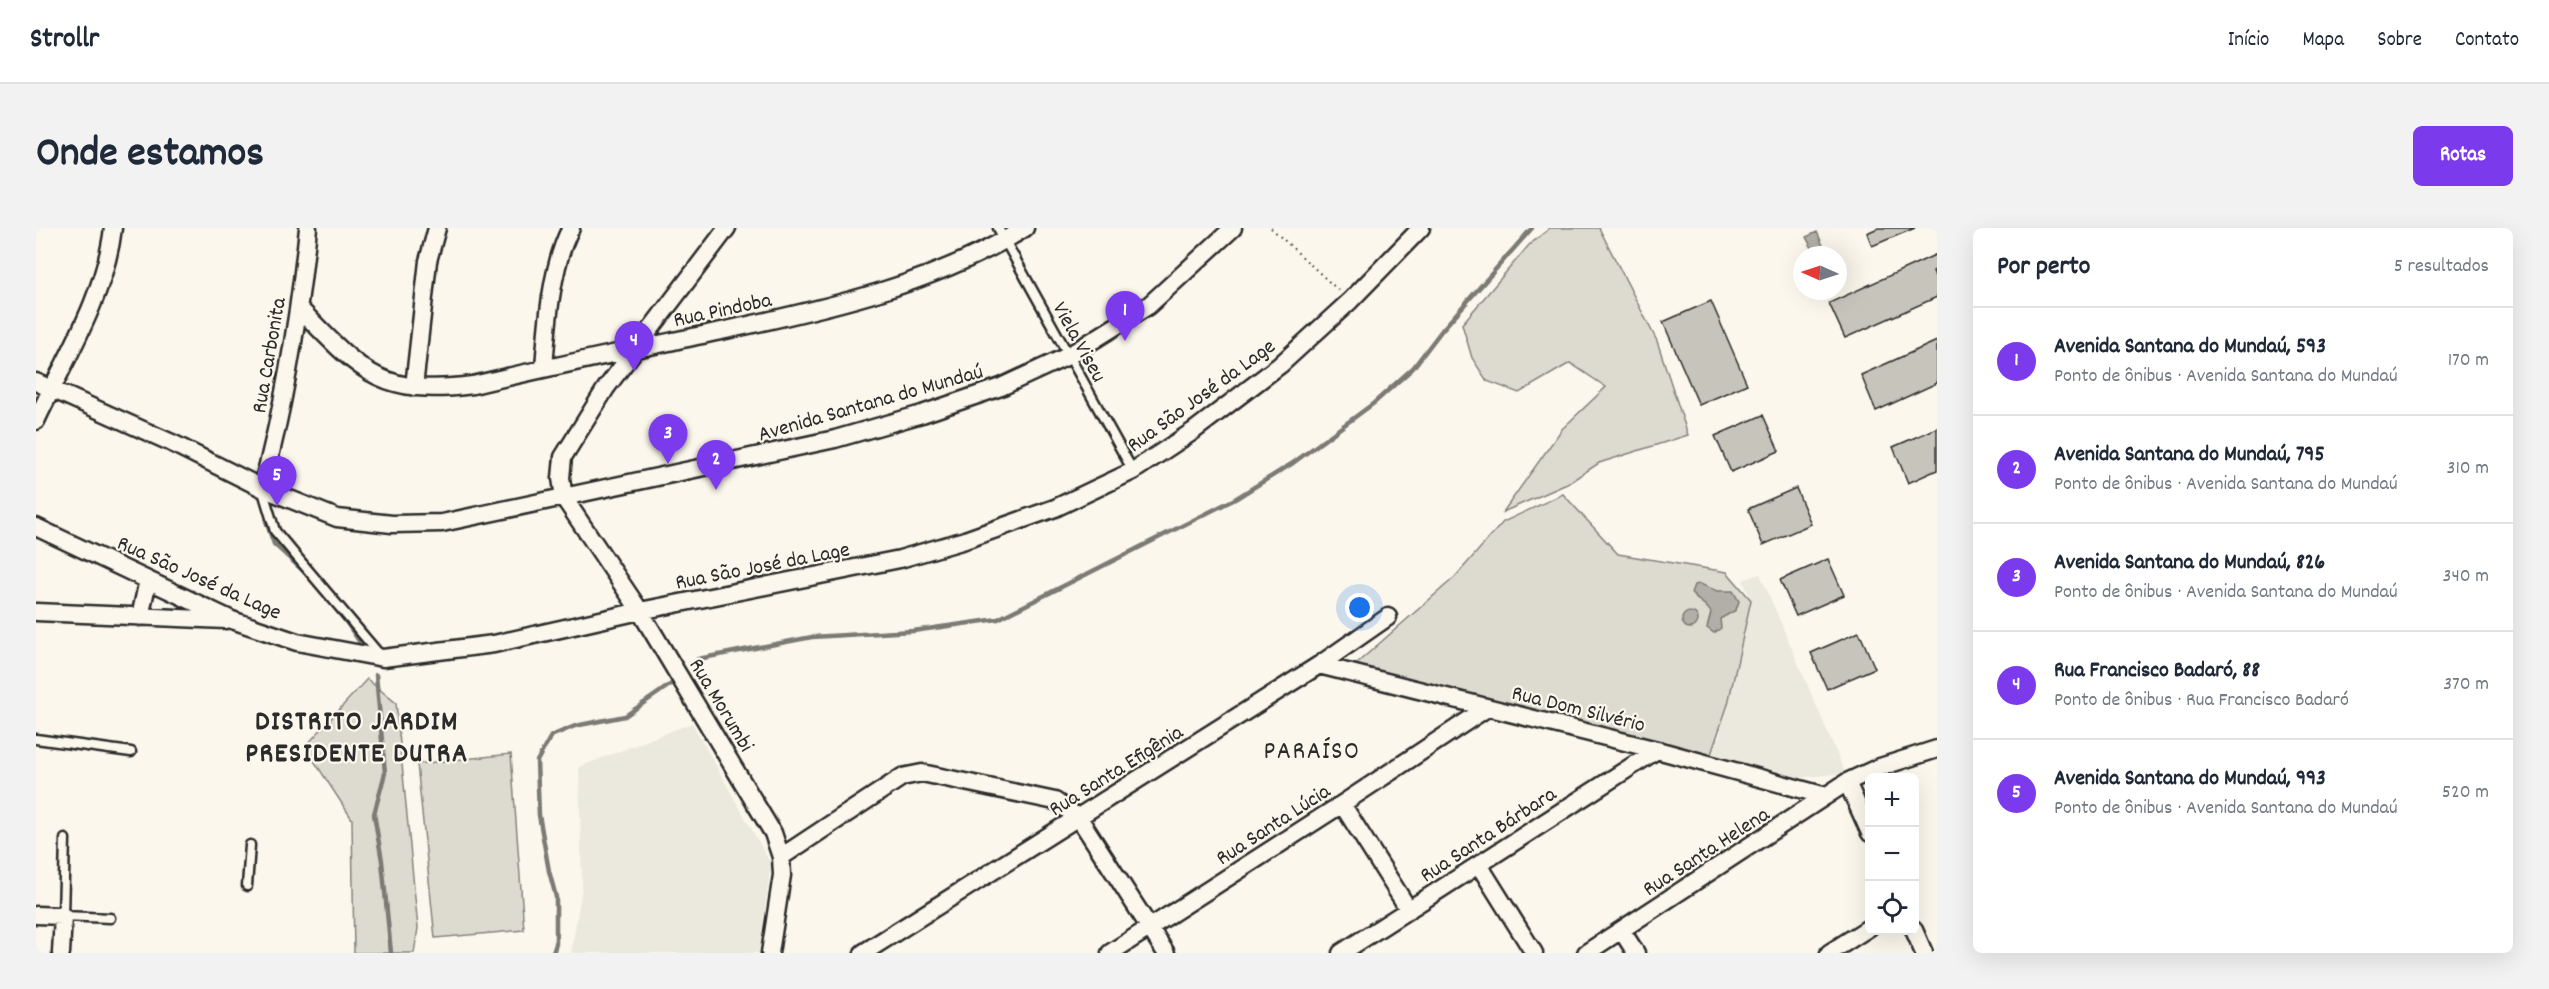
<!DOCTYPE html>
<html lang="pt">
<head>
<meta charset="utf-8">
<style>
	body { margin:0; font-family:Dekko,sans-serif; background:#f2f2f3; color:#1f2937 }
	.controls { position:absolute; right:18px; bottom:18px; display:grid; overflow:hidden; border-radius:9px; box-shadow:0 6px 24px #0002 }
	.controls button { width:54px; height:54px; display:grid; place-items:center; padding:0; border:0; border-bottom:2px solid #e0e1e3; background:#fff; color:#1f2937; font:30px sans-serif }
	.compass { position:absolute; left:1757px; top:18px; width:54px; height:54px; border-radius:50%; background:#fff; box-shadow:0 6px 24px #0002; rotate:273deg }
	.you { position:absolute; left:1324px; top:380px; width:21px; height:21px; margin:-15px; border:4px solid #fff; border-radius:50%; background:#1a73e8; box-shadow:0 0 0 9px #1a73e833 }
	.badge { display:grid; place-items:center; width:39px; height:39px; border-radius:50%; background:#7c3aed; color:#fff; font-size:20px; font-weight:700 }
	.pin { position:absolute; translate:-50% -50px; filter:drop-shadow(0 2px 3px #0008) }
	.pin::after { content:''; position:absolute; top:32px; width:21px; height:18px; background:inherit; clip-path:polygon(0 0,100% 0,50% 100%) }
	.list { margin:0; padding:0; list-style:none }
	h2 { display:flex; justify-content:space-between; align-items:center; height:78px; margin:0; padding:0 24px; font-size:26px }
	h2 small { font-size:20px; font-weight:400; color:#747a83 }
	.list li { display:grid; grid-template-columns:39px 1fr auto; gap:18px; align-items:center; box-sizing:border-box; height:108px; padding:0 24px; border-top:2px solid #e0e1e3 }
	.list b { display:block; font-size:22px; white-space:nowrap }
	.list p { margin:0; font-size:20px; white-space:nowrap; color:#747a83 }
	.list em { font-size:20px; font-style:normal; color:#747a83 }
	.icon { flex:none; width:33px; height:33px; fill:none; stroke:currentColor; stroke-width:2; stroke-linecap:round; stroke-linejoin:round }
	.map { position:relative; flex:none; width:1901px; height:725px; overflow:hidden; border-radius:9px }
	header { display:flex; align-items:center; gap:36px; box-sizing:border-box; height:84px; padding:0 30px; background:#fff; border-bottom:2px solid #e0e1e3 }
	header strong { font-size:28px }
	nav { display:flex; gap:33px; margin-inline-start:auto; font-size:21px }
	.intro { display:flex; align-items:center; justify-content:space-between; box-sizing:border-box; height:144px; padding:0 36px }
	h1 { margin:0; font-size:42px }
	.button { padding:15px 27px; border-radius:9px; background:#7c3aed; color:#fff; font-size:21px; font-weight:700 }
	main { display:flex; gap:36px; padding:0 36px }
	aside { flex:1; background:#fff; border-radius:9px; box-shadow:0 6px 24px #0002 }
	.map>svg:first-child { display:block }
</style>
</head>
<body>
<header>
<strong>Strollr</strong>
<nav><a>Início</a><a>Mapa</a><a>Sobre</a><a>Contato</a></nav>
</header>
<div class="intro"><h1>Onde estamos</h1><a class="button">Rotas</a></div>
<main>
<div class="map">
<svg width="1901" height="725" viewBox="0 0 1901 725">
	<rect width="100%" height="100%" fill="#fbf7ec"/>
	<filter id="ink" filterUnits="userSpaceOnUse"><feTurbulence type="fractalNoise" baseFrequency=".0167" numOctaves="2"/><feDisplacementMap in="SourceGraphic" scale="12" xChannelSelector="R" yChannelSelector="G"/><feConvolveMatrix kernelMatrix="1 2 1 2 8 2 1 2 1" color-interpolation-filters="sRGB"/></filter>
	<g filter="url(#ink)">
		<path fill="#ebe8de" d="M1724,346l85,199 -57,6 -78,-22 10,-22 31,-135 -8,-20z
			M656,495l79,141 -12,89h-188l11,-65 -3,-121z"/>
		<path fill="#dddad0" stroke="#84827e" stroke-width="1.5" d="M1514,0h49l58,113 31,94 -89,28 -32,21 -64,28 59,-83 44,-42 -36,-24 -51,30 -32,-12 -15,-23 -10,-34 67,-79z
			M1527,266l55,60 109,18 24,28 -23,104 -18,53 -227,-60 -78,-15 -49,-18 99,-87 48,-55z
			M331,451l29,24 22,225 -4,25h-60l-2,-134 -47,-72z
			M475,526l13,176 -89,8 -18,-174z"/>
		<path fill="#b1afa7" stroke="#7b7a75" stroke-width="1.5" d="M1781,4l9,20 -10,3 -10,-18z
			M1664,356l17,7h16l6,10 -3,9 -16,9 1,9 -7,5 -7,-5 4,-15c-5,-10 -15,-12 -20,-20l3,-8z
			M1646 392a8 8 0 1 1 16 0a8 8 0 1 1-16 0Z"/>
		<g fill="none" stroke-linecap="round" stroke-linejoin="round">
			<path stroke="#7b7a75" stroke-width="4.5" d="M230,293l8,23 35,32
				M309,392l14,21
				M662,431l114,-22 101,-6 85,-12 237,-120 58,-36 81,-60 39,-35 29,-38 90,-102
				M340,447l9,98 -11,41 8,47 9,92
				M517,725l3,-9v-47l-7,-26 -10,-56 -2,-54 14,-25 24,-10 50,-10 49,-34"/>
		</g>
		<path fill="#c7c4bc" stroke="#2b2b2b" stroke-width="1.5" d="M1842,0h37l-43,18 -5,-13z
			M1901,26v15l-4,2 4,10v16l-92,41 -16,-35z
			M1675,73l36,83 -48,21 -36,-83z
			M1901,113v42l-61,28 -15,-36z
			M1727,187l16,36 -48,21 -16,-36z
			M1901,200v42l-29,13 -15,-36z
			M1760,260l15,36 -48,21 -15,-36z
			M1792,331l16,36 -48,21 -16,-36z
			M1823,404l16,36 -48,21 -16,-36z"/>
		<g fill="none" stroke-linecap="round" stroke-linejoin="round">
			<g stroke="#2b2b2b" stroke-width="13">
				<path id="service" d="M962,0l135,243
					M226,260l13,43 105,124
					M0,511l95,13
					M29,611l-2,77 47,2
					M211,658l3,-41"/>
			</g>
			<g stroke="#2b2b2b" stroke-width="21">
				<path id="minor" d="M691,0l-121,160 -43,69 -2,21 3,20 76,113 133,222 8,24 1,18 -12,78
					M264,81c60,62 81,88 173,76 84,-20 168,-37 253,-55 102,-22 209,-46 299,-102
					M508,140c3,-42 7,-103 27,-140
					M0,154l136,61 90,45 75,30 55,6 50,-1 393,-84 87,-25 79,-27 67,-31 80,-50 85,-78
					M378,159l14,-126 9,-33
					M0,193c29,-62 69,-124 77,-193
					M226,260c23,-86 37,-171 46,-260
					M0,299l196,93 65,22 86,16 111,-14 146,-33 260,-52 65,-19 90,-32 78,-37 59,-39 88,-67 70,-64 71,-73
					M0,384l190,8
					M104,389l8,-37
					M1283,437l338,85 169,46
					M1811,554l23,51
					M1306,576l67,106
					M745,629l121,-80 20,-4 133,28 24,17 87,135
					M1443,637l55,88
					M0,687l27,1 -2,37
					M1878,702l10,23
					M1586,703l14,22
					M827,725l456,-288 69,-48
					M1074,725l232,-149 145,-96
					M1305,725l316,-203
					M1550,725l261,-171 30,-14 60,-19
					M1793,725l41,-26"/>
			</g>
			<path stroke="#2b2b2b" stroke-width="2" stroke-dasharray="1.5 4.5" stroke-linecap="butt" d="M1235,0l68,63"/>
			<use href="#service" stroke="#fbf7ec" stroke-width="8"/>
			<use href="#minor" stroke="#fbf7ec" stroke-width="16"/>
		</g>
	</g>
	<g text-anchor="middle" stroke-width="4.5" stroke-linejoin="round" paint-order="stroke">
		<g font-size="22" fill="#2b2b2b" stroke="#fbf7ec">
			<text transform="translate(686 80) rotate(-12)" y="8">Rua Pindoba</text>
			<text transform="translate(1045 113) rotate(61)" y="8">Viela Viseu</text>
			<text transform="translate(231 127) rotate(-80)" y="8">Rua Carbonita</text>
			<text transform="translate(1164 166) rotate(-36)" y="8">Rua São José da Lage</text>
			<text transform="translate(834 173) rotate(-16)" y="8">Avenida Santana do Mundaú</text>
			<text transform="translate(726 336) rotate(-11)" y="8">Rua São José da Lage</text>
			<text transform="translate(164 348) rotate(24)" y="8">Rua São José da Lage</text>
			<text transform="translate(687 476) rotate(59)" y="8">Rua Morumbi</text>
			<text transform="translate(1543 479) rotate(14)" y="8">Rua Dom Silvério</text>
			<text transform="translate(1079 541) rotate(-32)" y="8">Rua Santa Efigênia</text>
			<text transform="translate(1236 595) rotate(-33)" y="8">Rua Santa Lúcia</text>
			<text transform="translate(1451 605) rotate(-33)" y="8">Rua Santa Bárbara</text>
			<text transform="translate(1669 622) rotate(-33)" y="8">Rua Santa Helena</text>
		</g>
		<g font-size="26" letter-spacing="1.5" fill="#2b2b2b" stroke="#fbf7ec">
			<text x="1276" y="530">PARAÍSO</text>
		</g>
		<g font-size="28" font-weight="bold" letter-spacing="1.5" fill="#2b2b2b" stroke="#fbf7ec">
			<text x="321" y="501">DISTRITO JARDIM<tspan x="321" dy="32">PRESIDENTE DUTRA</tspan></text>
		</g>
	</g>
</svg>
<div class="controls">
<button>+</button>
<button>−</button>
<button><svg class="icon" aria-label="locate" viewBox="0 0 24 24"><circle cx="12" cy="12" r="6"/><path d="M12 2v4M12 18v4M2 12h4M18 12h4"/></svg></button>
</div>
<svg class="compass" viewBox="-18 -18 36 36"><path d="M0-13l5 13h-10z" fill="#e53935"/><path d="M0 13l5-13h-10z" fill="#747a83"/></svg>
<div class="you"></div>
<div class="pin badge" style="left:1089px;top:113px">1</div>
<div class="pin badge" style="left:680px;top:262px">2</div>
<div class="pin badge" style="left:632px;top:236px">3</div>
<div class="pin badge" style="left:598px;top:143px">4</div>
<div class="pin badge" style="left:241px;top:278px">5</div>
</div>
<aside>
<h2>Por perto<small>5 resultados</small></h2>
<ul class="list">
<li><span class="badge">1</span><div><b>Avenida Santana do Mundaú, 593</b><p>Ponto de ônibus · Avenida Santana do Mundaú</p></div><em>170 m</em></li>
<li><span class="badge">2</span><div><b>Avenida Santana do Mundaú, 795</b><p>Ponto de ônibus · Avenida Santana do Mundaú</p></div><em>310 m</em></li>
<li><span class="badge">3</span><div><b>Avenida Santana do Mundaú, 826</b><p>Ponto de ônibus · Avenida Santana do Mundaú</p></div><em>340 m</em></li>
<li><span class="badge">4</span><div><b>Rua Francisco Badaró, 88</b><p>Ponto de ônibus · Rua Francisco Badaró</p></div><em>370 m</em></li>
<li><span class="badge">5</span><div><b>Avenida Santana do Mundaú, 993</b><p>Ponto de ônibus · Avenida Santana do Mundaú</p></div><em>520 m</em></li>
</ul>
</aside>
</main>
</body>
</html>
